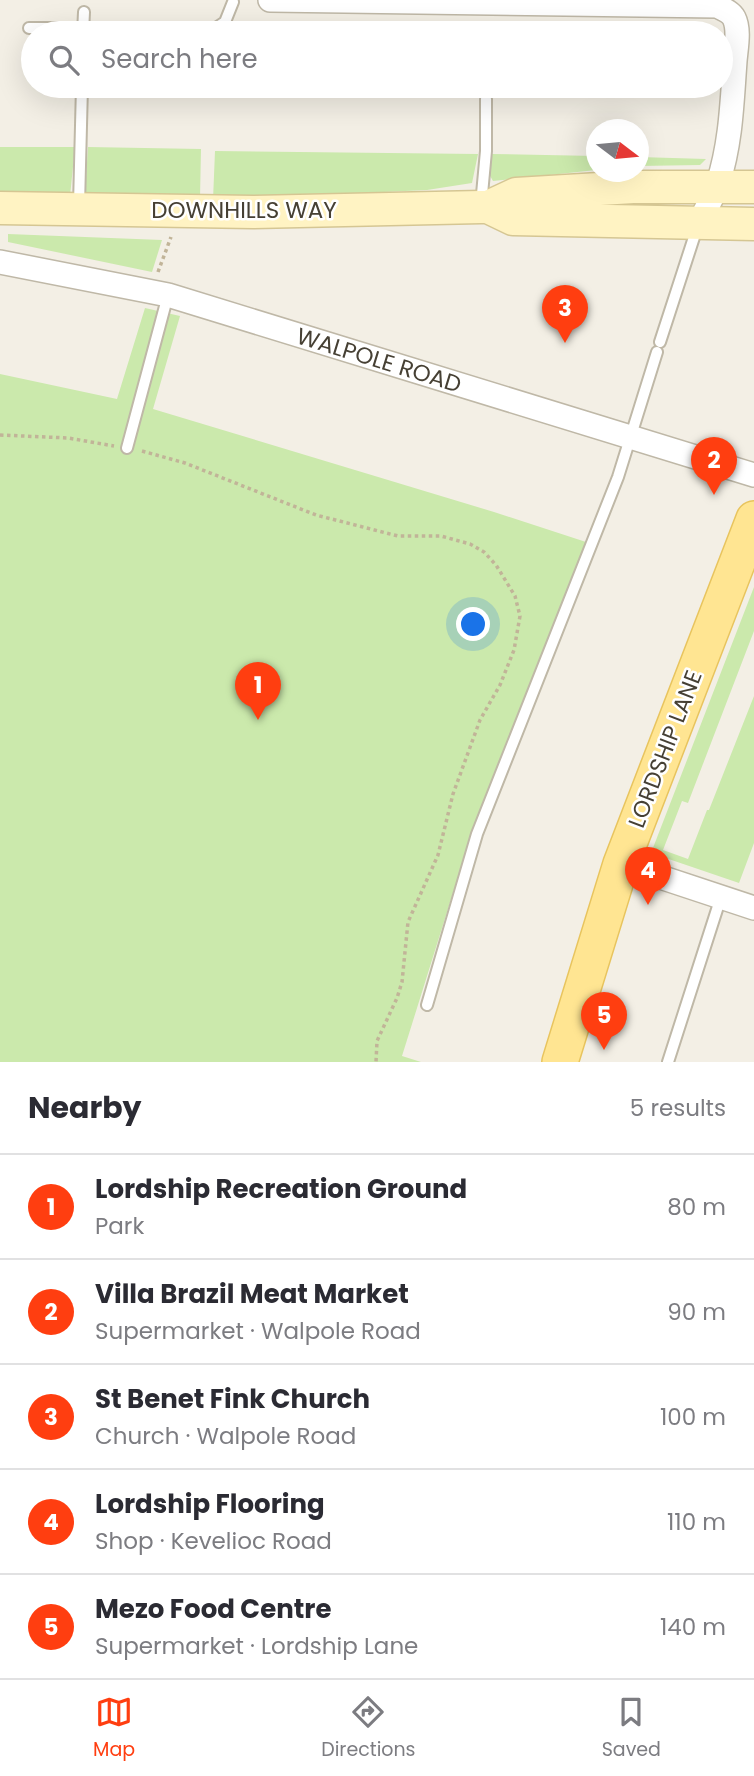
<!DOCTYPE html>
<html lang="en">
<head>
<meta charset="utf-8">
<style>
	body { margin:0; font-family:Poppins,sans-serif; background:#f2f2f3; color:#2b2b33 }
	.compass { position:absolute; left:586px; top:119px; width:63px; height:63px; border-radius:50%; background:#fff; box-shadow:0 7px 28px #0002; rotate:106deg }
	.you { position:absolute; left:474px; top:625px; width:24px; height:24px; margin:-18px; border:5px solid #fff; border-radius:50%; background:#1a73e8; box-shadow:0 0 0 10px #1a73e833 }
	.badge { display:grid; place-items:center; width:46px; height:46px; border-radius:50%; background:#ff3e10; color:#fff; font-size:23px; font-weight:700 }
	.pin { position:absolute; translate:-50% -58px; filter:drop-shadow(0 2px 4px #0008) }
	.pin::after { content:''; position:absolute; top:37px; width:24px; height:21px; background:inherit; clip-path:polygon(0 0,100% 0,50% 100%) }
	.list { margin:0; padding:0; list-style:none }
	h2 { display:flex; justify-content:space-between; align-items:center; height:91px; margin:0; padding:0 28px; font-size:30px }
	h2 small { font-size:23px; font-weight:400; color:#7c7c81 }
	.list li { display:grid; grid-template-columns:46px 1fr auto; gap:21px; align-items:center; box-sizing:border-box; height:105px; padding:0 28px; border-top:2px solid #e1e1e2 }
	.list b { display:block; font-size:26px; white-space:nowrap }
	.list p { margin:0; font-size:23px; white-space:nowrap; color:#7c7c81 }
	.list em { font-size:23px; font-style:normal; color:#7c7c81 }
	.icon { flex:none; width:38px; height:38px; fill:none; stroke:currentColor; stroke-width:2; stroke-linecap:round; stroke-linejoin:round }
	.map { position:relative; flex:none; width:754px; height:1062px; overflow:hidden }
	.search { position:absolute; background:#fff; box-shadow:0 7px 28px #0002; left:21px; right:21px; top:21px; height:77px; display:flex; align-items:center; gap:18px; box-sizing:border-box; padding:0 24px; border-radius:38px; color:#7c7c81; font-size:26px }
	.sheet { height:616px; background:#fff }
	nav { display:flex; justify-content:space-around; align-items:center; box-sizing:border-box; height:98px; border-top:2px solid #e1e1e2; background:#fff; font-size:19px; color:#7c7c81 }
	nav a { display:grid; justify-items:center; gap:4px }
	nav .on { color:#ff3e10 }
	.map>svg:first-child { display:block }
</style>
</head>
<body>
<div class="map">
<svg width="754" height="1062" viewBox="0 0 754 1062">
	<rect width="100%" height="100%" fill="#f3efe5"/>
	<path fill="#cbe9ac" d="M0,147h75l-5,49 -70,-2z
		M88,147l113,2 -1,49 -115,-3z
		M215,151l263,3 -6,29 -45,7 -214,10z
		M491,154l105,2v14l-103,11 -4,-7z
		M639,157l67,2 -6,6 -61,1z
		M8,234l154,6 -10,32 -144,-30z
		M145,308l35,8 -27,93 341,103 92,30 -113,287 -71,227 19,6h-421v-688l117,25z
		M754,587v44l-66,172 -6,-2 -19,49 25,9 19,-49h2l45,-114v147l-15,40 -88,-30z"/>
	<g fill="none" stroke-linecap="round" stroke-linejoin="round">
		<g stroke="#bfb8a7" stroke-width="14">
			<path id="lane" d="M29,28h187l9,-6 8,-20
				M83,33l1,-21
				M79,205l3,-119
				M481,205l5,-54v-52
				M660,342l37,-114
				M127,448l41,-153
				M427,1005l50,-171 141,-357 39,-125
				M668,1062l53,-165"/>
		</g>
		<g stroke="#bfb8a7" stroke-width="26">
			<path id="street" d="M270,0l447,6c6,3 14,6 17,12 6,12 2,30 1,43 -3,41 -4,82 -17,122 -4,13 -12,26 -19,39
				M0,262l168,33 586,180
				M621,864l133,44"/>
		</g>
		<g stroke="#d5c693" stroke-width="35">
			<path id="secondary" d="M488,207l25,12 241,5
				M0,208l253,4 228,-5h7l28,-13 117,-7h121"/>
		</g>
		<g stroke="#e8c45e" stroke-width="38">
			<path id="primary" d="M560,1062l61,-198 133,-345"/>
		</g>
		<path stroke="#c1b498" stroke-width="3.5" stroke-dasharray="3.5 3.5" stroke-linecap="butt" d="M487,33v-10
			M158,272l13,-35
			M0,435l68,3 46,8
			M142,451l43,12 131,52 82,21h43l29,8 14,8 12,13 19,31 5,20 -6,34 -14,35 -20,35 -27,74 -15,61 -30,67 -6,60 -5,16 -20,43 -1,21"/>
		<use href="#lane" stroke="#fff" stroke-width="10"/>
		<use href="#street" stroke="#fff" stroke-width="23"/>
		<use href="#secondary" stroke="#fff3c3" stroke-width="32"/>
		<use href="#primary" stroke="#ffe592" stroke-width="35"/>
	</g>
	<g text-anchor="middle" stroke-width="5" stroke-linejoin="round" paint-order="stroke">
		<g font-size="23" fill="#464034" stroke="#fff">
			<text x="244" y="218">DOWNHILLS WAY</text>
			<text transform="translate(379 360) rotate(17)" y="8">WALPOLE ROAD</text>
			<text transform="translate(665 749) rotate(-69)" y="8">LORDSHIP LANE</text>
		</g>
	</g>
</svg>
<svg class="compass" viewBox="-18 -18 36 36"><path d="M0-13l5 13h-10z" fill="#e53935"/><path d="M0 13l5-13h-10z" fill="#7c7c81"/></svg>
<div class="you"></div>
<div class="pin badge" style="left:258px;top:720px">1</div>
<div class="pin badge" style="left:714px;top:495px">2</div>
<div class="pin badge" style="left:565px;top:343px">3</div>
<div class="pin badge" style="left:648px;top:905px">4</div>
<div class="pin badge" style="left:604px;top:1050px">5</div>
<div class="search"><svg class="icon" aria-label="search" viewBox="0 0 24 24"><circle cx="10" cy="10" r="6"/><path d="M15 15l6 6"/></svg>Search here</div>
</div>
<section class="sheet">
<h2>Nearby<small>5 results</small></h2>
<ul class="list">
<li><span class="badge">1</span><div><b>Lordship Recreation Ground</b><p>Park</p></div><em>80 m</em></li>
<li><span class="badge">2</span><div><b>Villa Brazil Meat Market</b><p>Supermarket · Walpole Road</p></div><em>90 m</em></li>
<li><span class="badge">3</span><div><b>St Benet Fink Church</b><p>Church · Walpole Road</p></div><em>100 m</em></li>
<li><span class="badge">4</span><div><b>Lordship Flooring</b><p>Shop · Kevelioc Road</p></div><em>110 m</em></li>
<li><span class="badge">5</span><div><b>Mezo Food Centre</b><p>Supermarket · Lordship Lane</p></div><em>140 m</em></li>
</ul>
</section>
<nav>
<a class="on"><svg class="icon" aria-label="map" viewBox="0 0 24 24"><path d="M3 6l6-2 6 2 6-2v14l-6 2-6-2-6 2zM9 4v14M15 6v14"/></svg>Map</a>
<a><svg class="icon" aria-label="directions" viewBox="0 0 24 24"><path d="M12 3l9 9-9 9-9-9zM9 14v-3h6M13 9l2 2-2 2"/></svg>Directions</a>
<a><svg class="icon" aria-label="saved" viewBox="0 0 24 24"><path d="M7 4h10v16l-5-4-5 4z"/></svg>Saved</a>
</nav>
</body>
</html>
